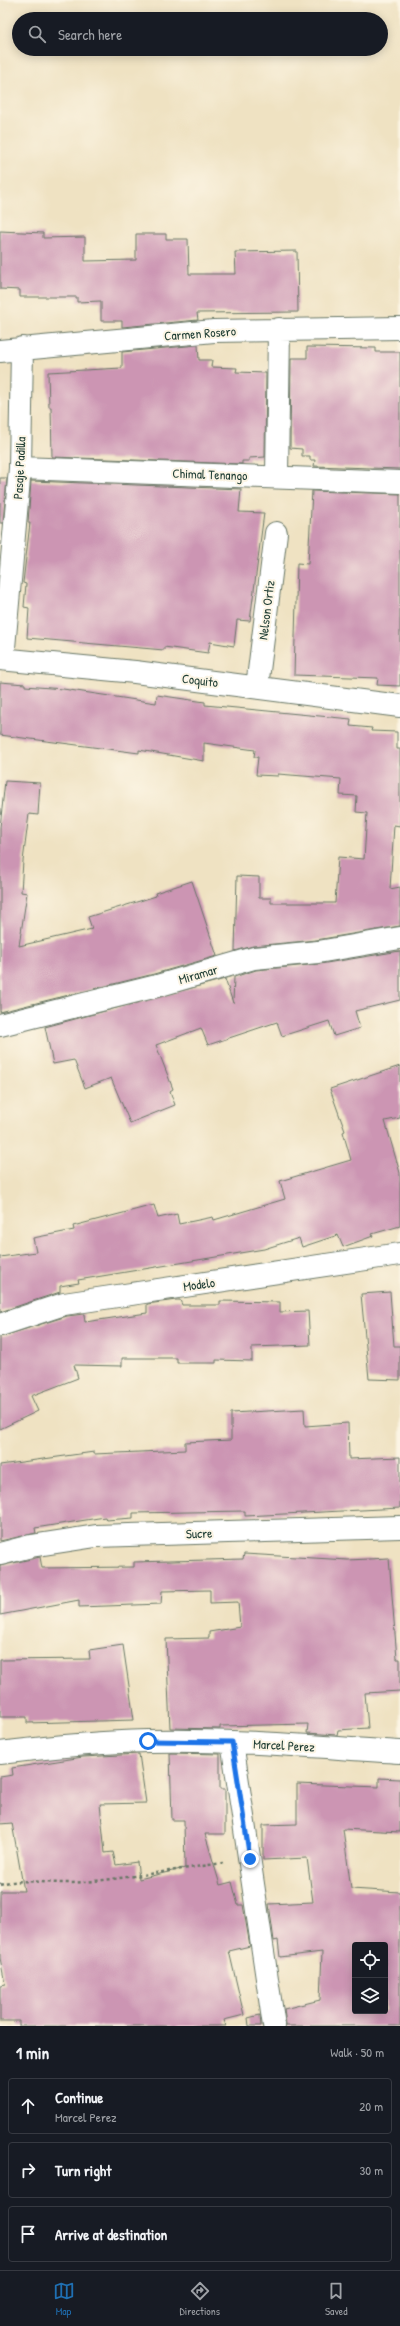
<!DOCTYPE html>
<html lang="en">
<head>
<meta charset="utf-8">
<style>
	body { margin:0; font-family:"Patrick Hand",sans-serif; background:#20242c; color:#f1f3f6 }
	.controls { position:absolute; right:12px; bottom:12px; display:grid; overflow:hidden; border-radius:4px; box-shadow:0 2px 10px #0003 }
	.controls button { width:36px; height:36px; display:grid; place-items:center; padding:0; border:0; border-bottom:1px solid #363941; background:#171b24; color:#f1f3f6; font:20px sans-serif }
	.stop { position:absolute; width:12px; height:12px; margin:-9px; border:3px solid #1a73e8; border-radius:50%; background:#fff }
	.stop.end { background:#1a73e8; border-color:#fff; box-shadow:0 1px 4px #0008 }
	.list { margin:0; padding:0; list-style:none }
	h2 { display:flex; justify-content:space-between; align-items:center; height:52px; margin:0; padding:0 16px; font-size:17px }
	h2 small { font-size:13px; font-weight:400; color:#9ea1a6 }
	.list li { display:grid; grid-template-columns:26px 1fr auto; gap:12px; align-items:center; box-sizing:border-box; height:56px; margin:0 8px 8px; padding:0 8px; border:1px solid #363941; border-radius:4px }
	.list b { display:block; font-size:15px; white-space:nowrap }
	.list p { margin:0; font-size:13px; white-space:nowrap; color:#9ea1a6 }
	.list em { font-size:13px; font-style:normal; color:#9ea1a6 }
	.icon { flex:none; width:22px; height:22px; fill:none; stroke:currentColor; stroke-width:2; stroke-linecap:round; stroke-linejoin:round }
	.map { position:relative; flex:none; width:400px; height:2026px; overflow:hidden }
	.search { position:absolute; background:#171b24; box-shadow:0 2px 10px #0003; left:12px; right:12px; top:12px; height:44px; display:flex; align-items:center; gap:10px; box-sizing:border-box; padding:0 14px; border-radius:22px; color:#9ea1a6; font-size:15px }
	.sheet { height:244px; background:#171b24 }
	nav { display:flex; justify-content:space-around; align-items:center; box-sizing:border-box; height:56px; border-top:1px solid #363941; background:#171b24; font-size:11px; color:#9ea1a6 }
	nav a { display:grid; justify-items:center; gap:2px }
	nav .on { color:#1f6fb2 }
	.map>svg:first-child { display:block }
</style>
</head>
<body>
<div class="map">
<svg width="400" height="2026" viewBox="0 0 400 2026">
	<rect width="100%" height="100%" fill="#fcf5e5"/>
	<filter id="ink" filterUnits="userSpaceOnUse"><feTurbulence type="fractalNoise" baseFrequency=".025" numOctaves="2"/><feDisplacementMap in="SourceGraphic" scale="8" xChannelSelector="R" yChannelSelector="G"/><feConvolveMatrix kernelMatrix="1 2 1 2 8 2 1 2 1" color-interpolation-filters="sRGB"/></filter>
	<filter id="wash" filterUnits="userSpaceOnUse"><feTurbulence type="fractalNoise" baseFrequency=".012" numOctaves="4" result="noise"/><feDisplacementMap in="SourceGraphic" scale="16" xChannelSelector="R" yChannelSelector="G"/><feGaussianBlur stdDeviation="0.9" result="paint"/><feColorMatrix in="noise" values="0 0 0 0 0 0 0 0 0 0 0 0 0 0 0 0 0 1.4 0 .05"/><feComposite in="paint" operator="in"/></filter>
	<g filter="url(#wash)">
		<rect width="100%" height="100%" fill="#efe2c2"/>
		<g id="blocks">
			<path fill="#cc95b3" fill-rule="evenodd" d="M0,231l43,2v5l42,-1v24l51,-1v-26h30v5h22l1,35h47l-1,-22 62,-1 1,61 -101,1 1,7 -76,7v-6h-21v-20l-24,1v-5h-57v-7l-20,-1z
				M198,345l1,15h13l-1,7 26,1 -1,4 30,1 -1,84 -16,1v3h-7v3l-190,-7 -1,-50h-2l-1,-35 74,-4v-16z
				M307,347l69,1v4h24v117l-86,-3 1,-6h-5v-4h-8v-7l-12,-1 1,-90h16z
				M0,478h7l-4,45h-3z
				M31,481l210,8 -2,23 25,1 -14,108 -13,-1 -3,26 -24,-4 -2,11 -44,-6v3l-137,-12 2,-30 -5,-1 2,-23 -3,-1 7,-60h-2z
				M312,491l88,3v192l-23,-1 1,-7 -84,-3 3,-112 11,1z
				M0,682l25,2v2l38,3 93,14 1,-8 48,7v3l146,14 -1,7 22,2 -1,3 26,1v17h3v77l-6,-1 -4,64 10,-2v39l-84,14 -63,6 -18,5 2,-75 22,1v21h12v5h64l3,-46 26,2 3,-46 -11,-1 1,-16 -17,-1 1,-16 -63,-5v2l-22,-1 2,-18h-4l1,-7 -51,-7v18l-65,-11v3l-139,-18z
				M5,781l35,2 -2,32 -9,-1 -6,47 -2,31 6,1 -8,53 73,-17 -4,-12 68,-21 -1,-3 37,-12 25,75 -63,18 -154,38v-185z
				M400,951v49l-45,11 5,17 -26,8 -5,-15 -47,15 -5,-14 -69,23 -7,-17 -45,17 17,44 -3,2 5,14 -45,18 -19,-45 -26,10 -11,-28 -21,4 -8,-37 180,-48 8,24 1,-26 22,-7 64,-6z
				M400,1066v52l-15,3 15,52v53l-28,8 1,2 -30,11 -5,-12 -36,12 -3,-9 -35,11 -186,31 1,3 -19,3v6l-60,20v-55l36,-5 -3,-14 41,-8 -1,-4 81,-21 4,13 19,-4 2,10 34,-7 1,3 71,-21 -5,-18 71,-21 -8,-28 2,-1 -15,-42z
				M390,1292l4,54h6v34l-31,-1 -8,-85z
				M176,1300h4l2,5h38v-4l60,1v10l28,-1 2,34 -58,2v14l-36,-1v3h-39v-5h-55v8l-48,-1 4,13 -47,18 7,15 -38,18v-92l67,-21 17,-2 1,8 62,-9v-9z
				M304,1409l1,17 43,-3 1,36 51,-2v51l-155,8v-5l-112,2v5l-27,2 -1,-3 -70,11 1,5 -36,8v-76l94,-13v2l91,-4v-8l46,-2v-27z
				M244,1554l104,6 41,-2 8,101h3v32l-35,2 3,35 -30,2 -1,5 -30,-2 1,-9 -88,2v3l-50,-1 -4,-89 43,-1v-6l31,-5 -2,-25 -28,1v-13l-48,1 -1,13 -82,3v-7l-79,15v-49l40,-9 2,11 92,-1v-5l109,-3z
				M123,1645l11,75 -107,3v-6h-27v-57l90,-1 -1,-9z
				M170,1753l50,1v35h5v45h-20l15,51 12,-3 6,23h5l7,41 -21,5 15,64 -20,5 2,6h-207v-5h-19v-36l5,-1 -5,-26v-67h24l-12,-68 -12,1v-47l13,-2 -1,-7 71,-11 56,-3 7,49 -46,1 5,49 8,-1 3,13 21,-3 2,17 46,-11 -1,-48h-12z
				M379,1778l21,1v53l-57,-3 8,60 49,3v134h-114l-2,-17 36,-9 2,-48 -42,5 -2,-17 -4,1 -5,-37 44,-2 -6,-44 -44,2v-35l34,-1v-40l82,3zM355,1945h30v66h-30z
				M260,2015l1,11h-12l-1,-8z"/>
		</g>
	</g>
	<g filter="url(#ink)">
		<use href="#blocks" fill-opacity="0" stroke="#687766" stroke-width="1"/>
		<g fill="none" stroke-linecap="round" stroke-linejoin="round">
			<g stroke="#687766" stroke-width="24">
				<path id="street" d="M0,351l214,-20 186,-3
					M20,468l380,14
					M277,476l2,-147
					M0,659l135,13 265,34
					M3,659l17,-191 2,-120
					M257,687l19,-154
					M0,1025l157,-39 97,-28 64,-6 82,-14
					M0,1325l64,-21 336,-50
					M0,1554l31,-8 65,-10 304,-9
					M232,1742l42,284
					M0,1753c49,-6 99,-11 148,-12 84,-2 168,6 252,11"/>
			</g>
			<path stroke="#687766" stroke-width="2.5" stroke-dasharray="3 3" stroke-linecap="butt" d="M0,1884c24,-6 48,0 73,-1 50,-4 100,-13 150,-20"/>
			<use href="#street" stroke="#fff" stroke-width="22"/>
		</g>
	</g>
	<g fill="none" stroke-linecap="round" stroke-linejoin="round" filter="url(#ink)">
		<path stroke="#1a73e8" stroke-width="5" d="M148,1741l84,1 18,117"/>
	</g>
	<g text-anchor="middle" stroke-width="4" stroke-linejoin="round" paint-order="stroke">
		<g font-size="13" fill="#1f3d34" stroke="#fcf5e5">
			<text transform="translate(200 333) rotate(-4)" y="5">Carmen Rosero</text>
			<text transform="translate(19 468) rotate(-87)" y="5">Pasaje Padilla</text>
			<text transform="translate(210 474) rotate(2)" y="5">Chimal Tenango</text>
			<text transform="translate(266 610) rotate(-83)" y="5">Nelson Ortiz</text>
			<text transform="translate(200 680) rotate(7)" y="5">Coquito</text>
			<text transform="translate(198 974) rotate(-16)" y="5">Miramar</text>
			<text transform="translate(199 1284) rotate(-8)" y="5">Modelo</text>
			<text transform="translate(199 1533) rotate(-2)" y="5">Sucre</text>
			<text transform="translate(284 1745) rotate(3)" y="5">Marcel Perez</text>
		</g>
	</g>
</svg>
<div class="controls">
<button><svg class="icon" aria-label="locate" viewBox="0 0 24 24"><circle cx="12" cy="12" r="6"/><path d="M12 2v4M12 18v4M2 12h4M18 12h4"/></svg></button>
<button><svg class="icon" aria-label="layers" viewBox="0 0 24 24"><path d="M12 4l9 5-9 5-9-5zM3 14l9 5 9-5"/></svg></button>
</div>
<div class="stop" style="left:148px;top:1741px"></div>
<div class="stop end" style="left:250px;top:1859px"></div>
<div class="search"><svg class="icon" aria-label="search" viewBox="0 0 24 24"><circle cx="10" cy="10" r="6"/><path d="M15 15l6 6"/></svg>Search here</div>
</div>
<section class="sheet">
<h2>1 min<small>Walk · 50 m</small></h2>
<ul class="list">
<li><svg class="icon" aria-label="ahead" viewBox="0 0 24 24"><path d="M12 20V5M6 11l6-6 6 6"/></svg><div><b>Continue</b><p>Marcel Perez</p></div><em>20 m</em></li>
<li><svg class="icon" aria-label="right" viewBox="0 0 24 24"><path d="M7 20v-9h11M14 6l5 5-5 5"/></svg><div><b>Turn right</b></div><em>30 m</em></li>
<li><svg class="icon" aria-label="arrive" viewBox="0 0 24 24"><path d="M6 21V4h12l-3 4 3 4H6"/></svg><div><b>Arrive at destination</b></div></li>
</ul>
</section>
<nav>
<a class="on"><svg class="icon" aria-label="map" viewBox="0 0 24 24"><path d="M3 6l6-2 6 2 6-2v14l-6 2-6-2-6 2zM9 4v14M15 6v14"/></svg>Map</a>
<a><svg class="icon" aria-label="directions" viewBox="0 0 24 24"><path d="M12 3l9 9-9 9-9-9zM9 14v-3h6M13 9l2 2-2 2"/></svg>Directions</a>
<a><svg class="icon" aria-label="saved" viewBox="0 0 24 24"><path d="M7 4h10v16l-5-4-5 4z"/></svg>Saved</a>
</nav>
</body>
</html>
